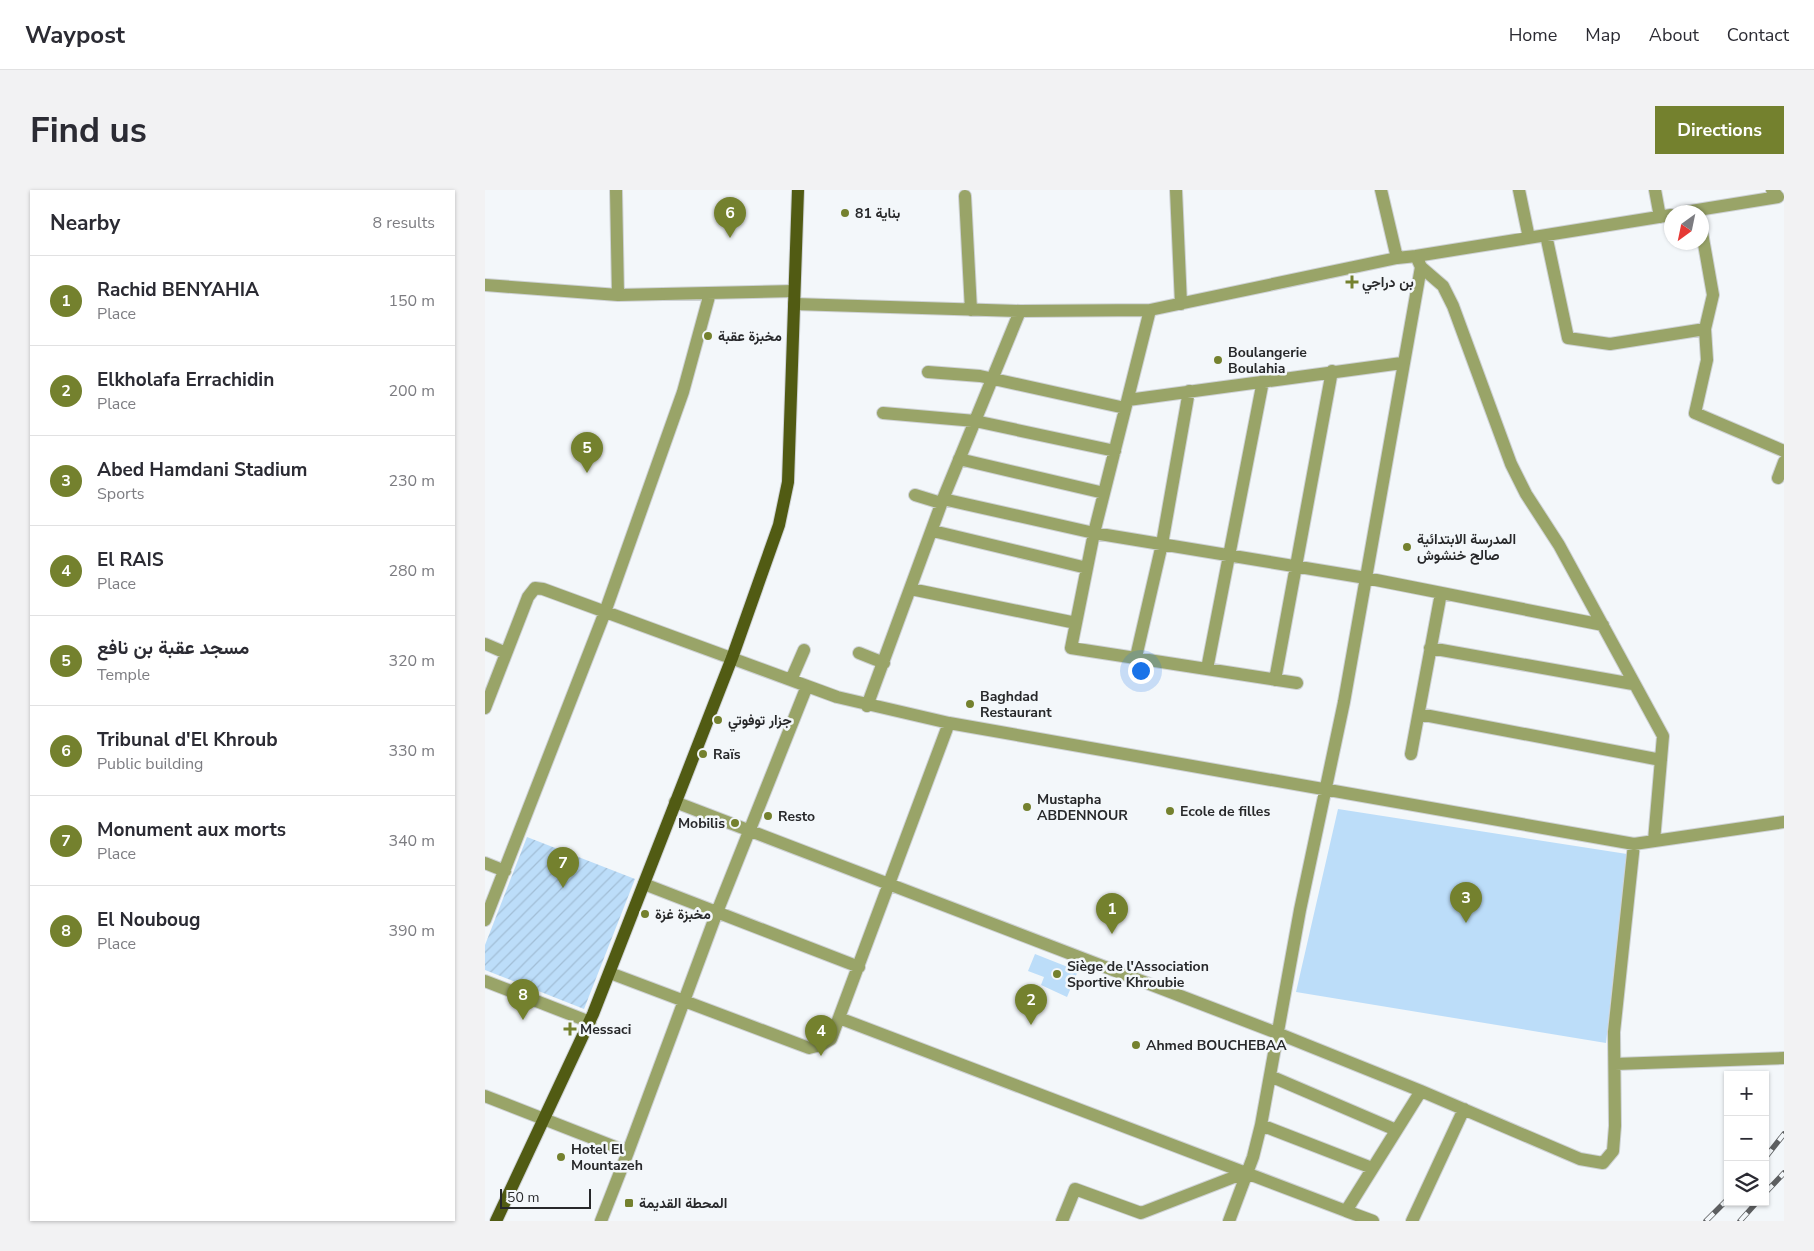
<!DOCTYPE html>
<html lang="en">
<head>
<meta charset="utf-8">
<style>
	body { margin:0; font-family:"Nunito Sans",Vazirmatn,sans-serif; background:#f2f2f3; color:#2b2b33 }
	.controls { position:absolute; right:15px; bottom:15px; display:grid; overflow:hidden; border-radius:0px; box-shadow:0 1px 4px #0004 }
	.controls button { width:45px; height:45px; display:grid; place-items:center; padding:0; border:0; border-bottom:1px solid #e1e1e2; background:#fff; color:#2b2b33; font:25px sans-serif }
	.compass { position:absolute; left:1179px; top:15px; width:45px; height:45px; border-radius:50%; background:#fff; box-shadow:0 1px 4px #0004; rotate:213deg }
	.scale { position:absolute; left:15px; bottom:12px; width:91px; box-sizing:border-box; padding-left:5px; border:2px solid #27282a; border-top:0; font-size:14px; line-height:18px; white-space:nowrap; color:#27282a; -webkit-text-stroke:4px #f3f7fa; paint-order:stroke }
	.you { position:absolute; left:655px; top:480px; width:18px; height:18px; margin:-12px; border:4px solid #fff; border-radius:50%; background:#1a73e8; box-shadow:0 0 0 8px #1a73e833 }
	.badge { display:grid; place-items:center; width:32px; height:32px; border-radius:50%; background:#74812e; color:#fff; font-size:16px; font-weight:700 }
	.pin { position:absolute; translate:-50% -41px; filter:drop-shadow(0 1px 2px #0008) }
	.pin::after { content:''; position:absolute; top:26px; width:18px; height:15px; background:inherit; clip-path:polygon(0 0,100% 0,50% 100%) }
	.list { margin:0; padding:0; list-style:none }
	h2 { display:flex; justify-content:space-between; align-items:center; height:65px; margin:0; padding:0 20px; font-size:21px }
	h2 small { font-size:16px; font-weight:400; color:#7c7c81 }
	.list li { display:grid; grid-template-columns:32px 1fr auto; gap:15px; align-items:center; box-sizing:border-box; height:90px; padding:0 20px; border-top:1px solid #e1e1e2 }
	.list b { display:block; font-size:19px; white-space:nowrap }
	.list p { margin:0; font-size:16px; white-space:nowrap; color:#7c7c81 }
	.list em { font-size:16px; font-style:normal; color:#7c7c81 }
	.icon { flex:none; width:28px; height:28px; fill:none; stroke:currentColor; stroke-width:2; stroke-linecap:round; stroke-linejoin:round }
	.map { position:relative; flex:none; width:1299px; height:1031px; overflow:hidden; border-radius:0px }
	header { display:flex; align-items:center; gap:30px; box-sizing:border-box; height:70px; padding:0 25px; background:#fff; border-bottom:1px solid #e1e1e2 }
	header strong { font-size:24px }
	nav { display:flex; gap:28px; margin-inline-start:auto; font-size:18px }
	.intro { display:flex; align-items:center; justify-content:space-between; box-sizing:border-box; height:120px; padding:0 30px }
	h1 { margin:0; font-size:35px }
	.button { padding:12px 22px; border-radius:0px; background:#74812e; color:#fff; font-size:18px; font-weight:700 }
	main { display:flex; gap:30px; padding:0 30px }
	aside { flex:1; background:#fff; border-radius:0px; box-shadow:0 1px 4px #0004 }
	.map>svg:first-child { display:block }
</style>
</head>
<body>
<header>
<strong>Waypost</strong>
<nav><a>Home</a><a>Map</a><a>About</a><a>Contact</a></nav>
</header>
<div class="intro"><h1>Find us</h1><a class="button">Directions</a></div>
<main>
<aside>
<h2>Nearby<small>8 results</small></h2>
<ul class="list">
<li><span class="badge">1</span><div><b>Rachid BENYAHIA</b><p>Place</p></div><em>150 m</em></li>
<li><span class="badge">2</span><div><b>Elkholafa Errachidin</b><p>Place</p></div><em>200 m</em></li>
<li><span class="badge">3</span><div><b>Abed Hamdani Stadium</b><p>Sports</p></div><em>230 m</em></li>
<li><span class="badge">4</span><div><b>El RAIS</b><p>Place</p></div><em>280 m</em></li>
<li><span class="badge">5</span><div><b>مسجد عقبة بن نافع</b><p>Temple</p></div><em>320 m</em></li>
<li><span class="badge">6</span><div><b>Tribunal d'El Khroub</b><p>Public building</p></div><em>330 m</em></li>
<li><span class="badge">7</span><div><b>Monument aux morts</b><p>Place</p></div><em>340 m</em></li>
<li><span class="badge">8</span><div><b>El Nouboug</b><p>Place</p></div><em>390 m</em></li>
</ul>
</aside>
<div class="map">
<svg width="1299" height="1031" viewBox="0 0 1299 1031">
	<defs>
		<pattern id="garden-furrows" width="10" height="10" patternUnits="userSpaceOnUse" patternTransform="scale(1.25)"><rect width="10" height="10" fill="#bcddf9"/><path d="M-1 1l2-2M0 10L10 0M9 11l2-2" fill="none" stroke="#a2bed6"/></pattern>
	</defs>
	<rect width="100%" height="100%" fill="#f3f7fa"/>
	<path fill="url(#garden-furrows)" d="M42,647l108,42 -51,130 -99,-39v-25z"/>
	<path fill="#bcddf9" d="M853,619l289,45 -21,189 -310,-51z
		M550,764l43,17 -11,26 -26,-12 3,-8 -16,-6z"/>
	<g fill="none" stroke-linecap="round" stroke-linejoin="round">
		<g stroke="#ced2d5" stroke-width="14">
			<path id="minor" d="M131,0l2,105
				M691,0l5,114
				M1034,0l10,48
				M1170,0l5,27
				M480,6l6,114
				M1200,22l93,-15 -6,-7
				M1061,45l22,103 42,6 95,-15 8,-34 -12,-68
				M931,66l255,-41
				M936,77l22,19 10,20 58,158 15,30 33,51 104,191 -9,105
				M0,95l133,10 176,-4
				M309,114l226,7 130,-1 247,-52
				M665,120l-56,223 -23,115 226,35
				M1220,139l2,31 -12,53 89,38
				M443,182l52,4 145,32
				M643,210l274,-37
				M398,223l92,8 140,30
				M474,269l145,34
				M1293,288l6,-16
				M430,305l26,8
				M458,309l151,34 272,45 237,47
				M448,341l154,37
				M426,399l165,34
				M0,454l21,9
				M945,458l203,36
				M374,463l25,10
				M651,467l26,-113 27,-153
				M722,479l56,-288
				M306,490l13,-30
				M790,490l57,-309
				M382,516l76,-207 77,-188
				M0,518l43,-111 7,-9 8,1 294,108 112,26 685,121 150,-22
				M934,524l242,46
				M926,564l30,-161
				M190,612l602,231 144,58 159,68 23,4 10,-12 2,-25 -1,-94 20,-188
				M0,673l20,8
				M159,694l215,83
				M0,730l120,-308 78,-220 27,-99
				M125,783l199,75 12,-3 10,-6 118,-316
				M0,791l105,41
				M354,828l507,193 75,-120
				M1130,874l169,-6
				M785,886l126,54
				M0,906l143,56 -27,69
				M776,935l111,43
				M143,962l89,-240 90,-226
				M861,1021l27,10
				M577,1031l13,-32 66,24 106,-41
				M744,1031l24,-64 8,-32 39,-215 44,-208 77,-435 -5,-11 -19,2 -16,-68
				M927,1031l52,-112"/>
		</g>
		<g stroke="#ced2d5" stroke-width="14">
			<path id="major" d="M11,1031l97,-207 139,-356 47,-133 9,-43 10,-292"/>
		</g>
		<use href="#minor" stroke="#99a468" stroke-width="12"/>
		<use href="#major" stroke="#515b13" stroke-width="12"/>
		<g stroke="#5d5f61" stroke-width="5.5">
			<path id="rail" d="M1280,968l19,-24
				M1280,1003l19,-20
				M1221,1031l22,-22
				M1255,1031l17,-19"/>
		</g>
		<use href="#rail" stroke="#f3f7fa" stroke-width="4" stroke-dasharray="11" stroke-linecap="butt"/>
	</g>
	<g fill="#74812e" stroke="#f3f7fa" stroke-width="2">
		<circle cx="360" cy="23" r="5"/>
		<path d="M864.5 84.5h5v5h5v5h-5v5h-5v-5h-5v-5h5z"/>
		<circle cx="223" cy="146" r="5"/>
		<circle cx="733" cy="170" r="5"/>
		<circle cx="922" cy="357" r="5"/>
		<circle cx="485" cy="514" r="5"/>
		<circle cx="233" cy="530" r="5"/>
		<circle cx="218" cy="564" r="5"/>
		<circle cx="542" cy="617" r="5"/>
		<circle cx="685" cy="621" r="5"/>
		<circle cx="283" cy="626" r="5"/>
		<circle cx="250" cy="633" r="5"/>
		<circle cx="160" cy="724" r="5"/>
		<circle cx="572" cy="784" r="5"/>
		<path d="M82.5 831.5h5v5h5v5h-5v5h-5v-5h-5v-5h5z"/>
		<circle cx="651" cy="855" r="5"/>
		<circle cx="76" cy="967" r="5"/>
		<rect x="139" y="1008" width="10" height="10" rx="2.5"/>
	</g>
	<g text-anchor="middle" stroke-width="5" stroke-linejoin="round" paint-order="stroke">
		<g font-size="14" font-weight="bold" fill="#27282a" stroke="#f3f7fa" text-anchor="start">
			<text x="370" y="28">بناية 81</text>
			<text x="877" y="97">بن دراجي</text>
			<text x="233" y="151">مخبزة عقبة</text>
			<text x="743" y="167">Boulangerie<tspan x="743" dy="16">Boulahia</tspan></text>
			<text x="932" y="354">المدرسة الابتدائية<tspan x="932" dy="16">صالح خنشوش</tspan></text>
			<text x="495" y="511">Baghdad<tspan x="495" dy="16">Restaurant</tspan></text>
			<text x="243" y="535">جزار توفوتي</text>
			<text x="228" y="569">Raïs</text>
			<text x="552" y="614">Mustapha<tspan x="552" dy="16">ABDENNOUR</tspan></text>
			<text x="695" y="626">Ecole de filles</text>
			<text x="293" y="631">Resto</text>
			<text x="240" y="638" text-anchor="end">Mobilis</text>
			<text x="170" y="729">مخبزة غزة</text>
			<text x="582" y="781">Siège de l'Association<tspan x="582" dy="16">Sportive Khroubie</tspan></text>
			<text x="95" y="844">Messaci</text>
			<text x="661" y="860">Ahmed BOUCHEBAA</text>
			<text x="86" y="964">Hotel El<tspan x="86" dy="16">Mountazeh</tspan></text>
			<text x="154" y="1018">المحطة القديمة</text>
		</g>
	</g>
</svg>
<div class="controls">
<button>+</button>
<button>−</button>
<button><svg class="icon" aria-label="layers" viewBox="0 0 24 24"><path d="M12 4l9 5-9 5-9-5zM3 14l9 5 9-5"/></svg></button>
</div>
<svg class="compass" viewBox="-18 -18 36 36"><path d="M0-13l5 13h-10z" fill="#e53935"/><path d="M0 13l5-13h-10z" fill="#7c7c81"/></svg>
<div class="scale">50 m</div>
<div class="you"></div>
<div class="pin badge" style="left:627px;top:744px">1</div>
<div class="pin badge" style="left:546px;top:835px">2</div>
<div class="pin badge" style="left:981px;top:733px">3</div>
<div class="pin badge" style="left:336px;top:866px">4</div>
<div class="pin badge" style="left:102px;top:283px">5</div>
<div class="pin badge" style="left:245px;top:48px">6</div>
<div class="pin badge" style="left:78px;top:698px">7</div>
<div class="pin badge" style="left:38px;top:830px">8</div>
</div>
</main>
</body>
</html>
